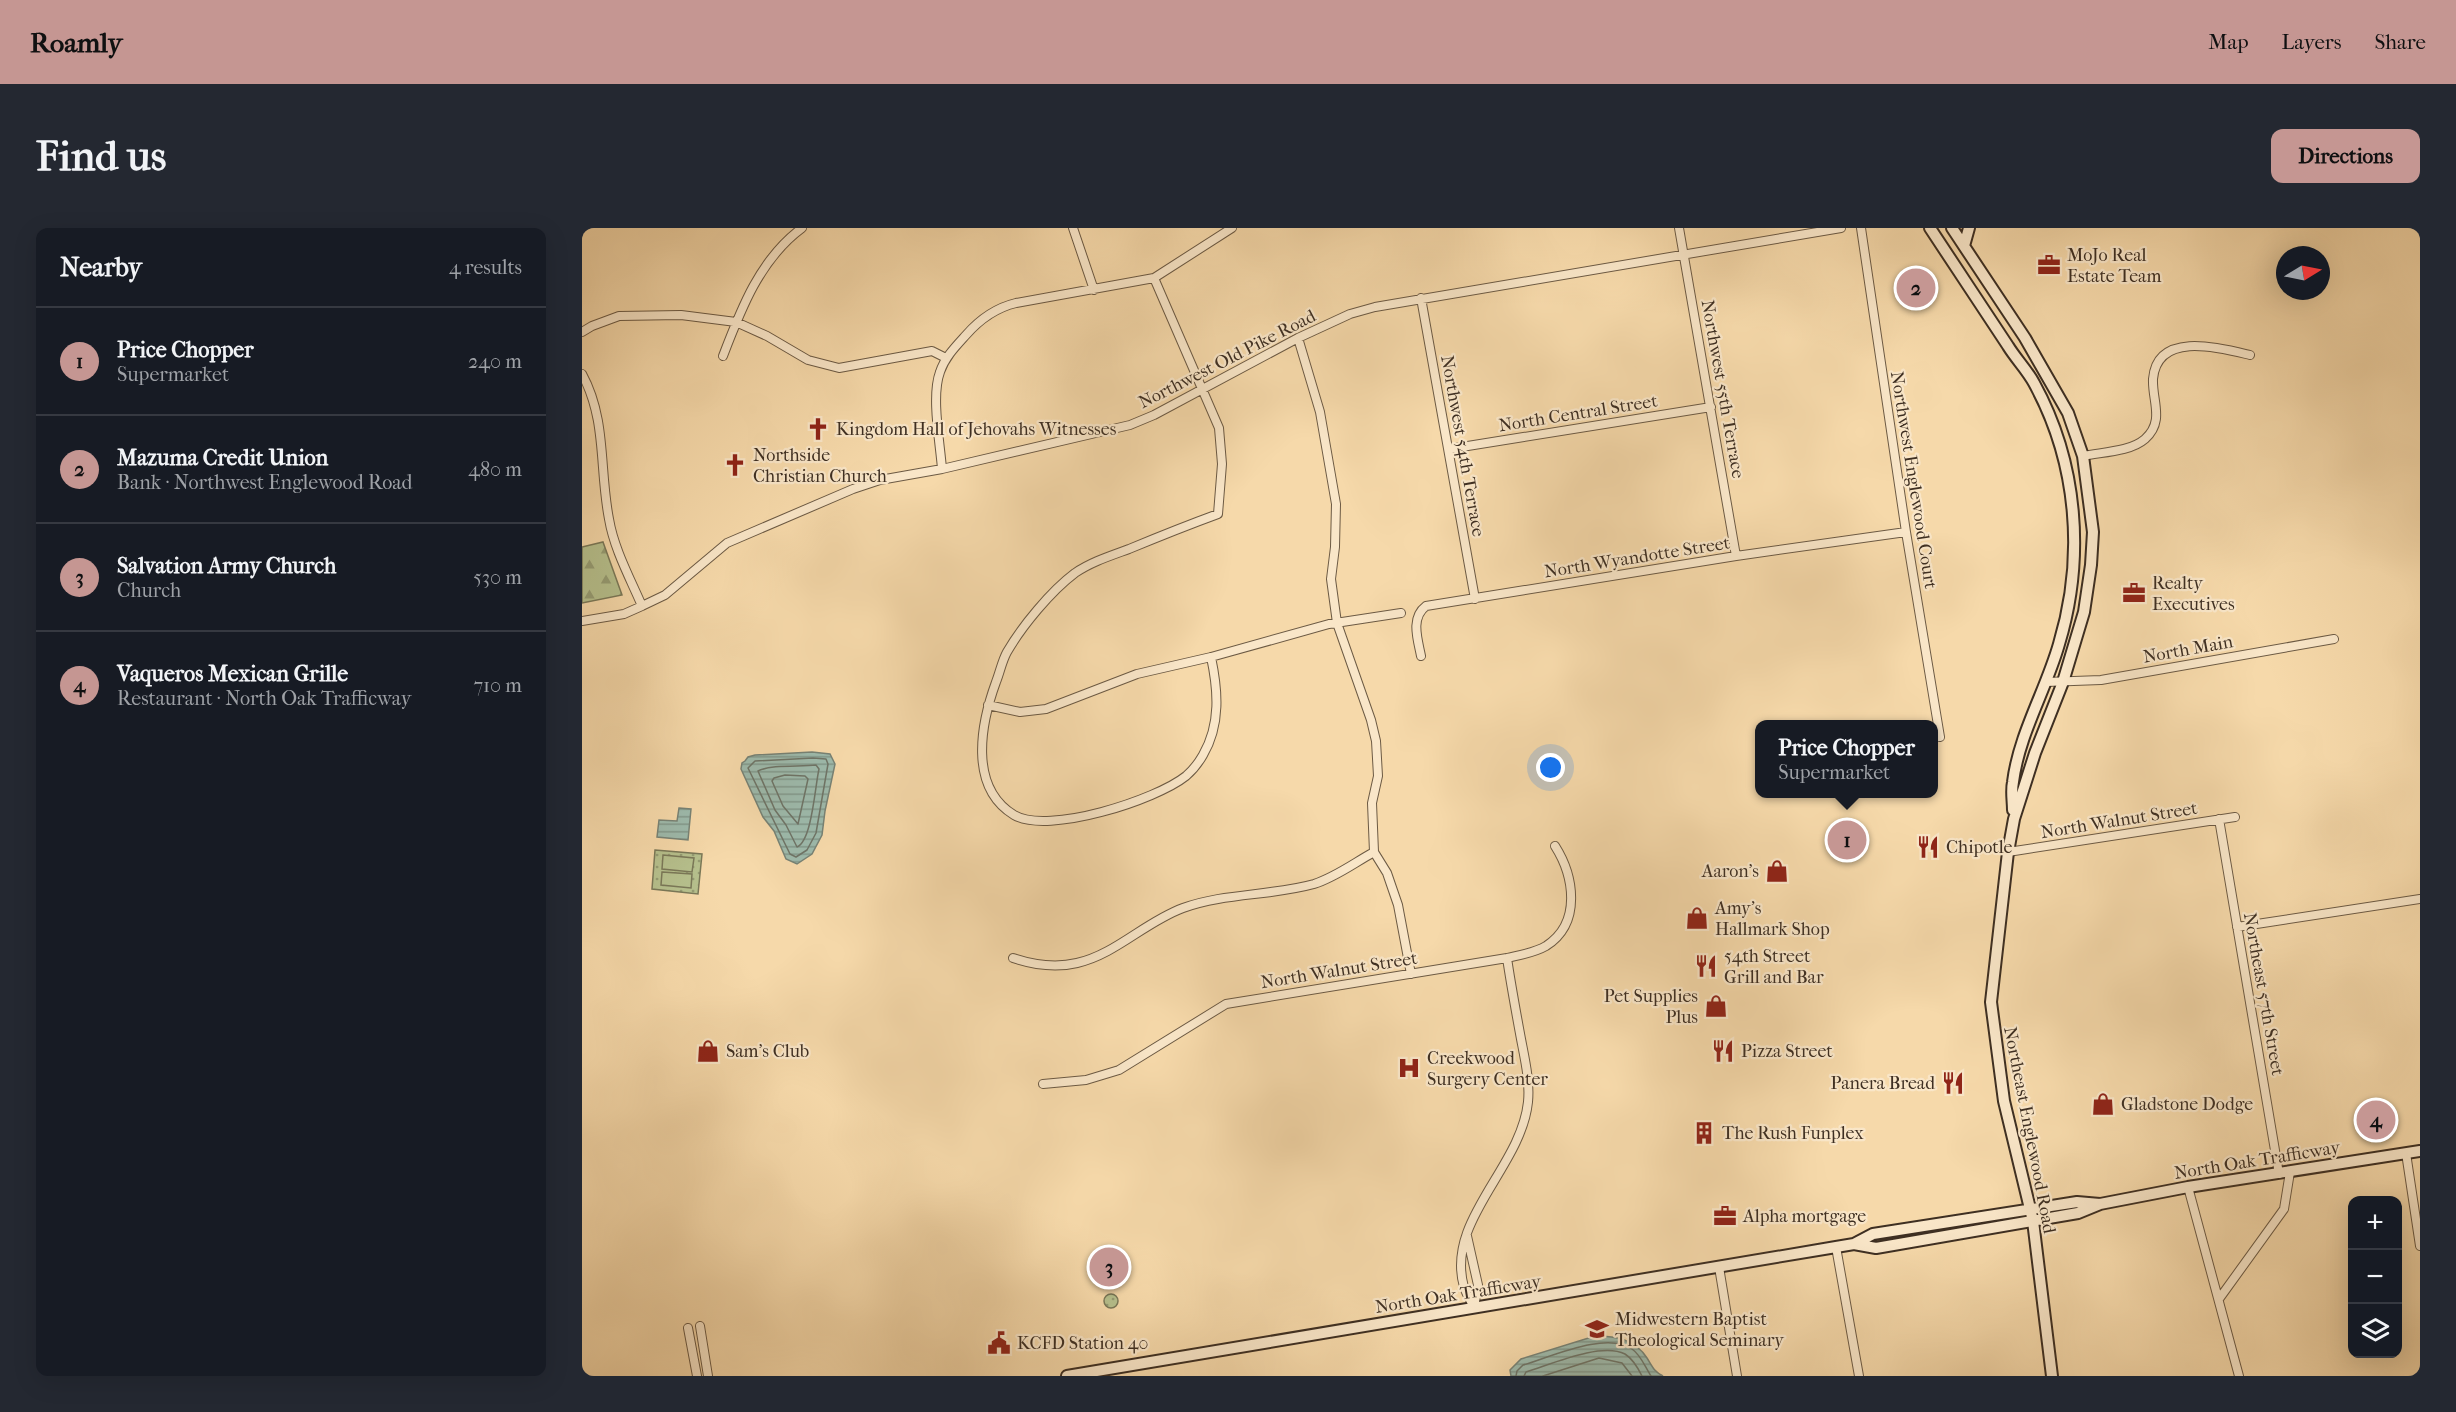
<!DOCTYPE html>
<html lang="en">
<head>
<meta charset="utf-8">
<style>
	body { margin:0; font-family:"IM FELL French Canon",serif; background:#242831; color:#f1f3f6 }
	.controls { position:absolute; right:18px; bottom:18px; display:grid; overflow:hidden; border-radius:12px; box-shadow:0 6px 24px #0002 }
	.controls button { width:54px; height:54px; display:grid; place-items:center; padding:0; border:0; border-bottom:2px solid #363941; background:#171b24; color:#f1f3f6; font:30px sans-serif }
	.compass { position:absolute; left:1694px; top:18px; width:54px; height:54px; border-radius:50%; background:#171b24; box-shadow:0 6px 24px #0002; rotate:80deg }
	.you { position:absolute; left:969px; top:540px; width:21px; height:21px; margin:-15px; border:4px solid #fff; border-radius:50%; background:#1a73e8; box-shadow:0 0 0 9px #1a73e833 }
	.badge { display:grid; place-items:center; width:39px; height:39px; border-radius:50%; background:#c59692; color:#111; font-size:20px; font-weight:700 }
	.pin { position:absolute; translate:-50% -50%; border:3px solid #fff; box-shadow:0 2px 6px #0006 }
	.popup { position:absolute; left:1173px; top:492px; width:183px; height:78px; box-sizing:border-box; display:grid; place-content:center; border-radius:12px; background:#171b24; filter:drop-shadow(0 2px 4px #0005); font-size:20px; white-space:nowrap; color:#9ea1a6 }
	.popup b { font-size:22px; color:#f1f3f6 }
	.popup::after { content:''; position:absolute; left:50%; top:100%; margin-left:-12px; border:12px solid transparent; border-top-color:#171b24 }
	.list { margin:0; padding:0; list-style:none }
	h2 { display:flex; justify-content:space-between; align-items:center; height:78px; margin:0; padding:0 24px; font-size:26px }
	h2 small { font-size:20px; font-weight:400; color:#9ea1a6 }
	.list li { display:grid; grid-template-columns:39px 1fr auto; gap:18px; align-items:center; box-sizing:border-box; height:108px; padding:0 24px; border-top:2px solid #363941 }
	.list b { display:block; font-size:22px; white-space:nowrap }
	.list p { margin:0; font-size:20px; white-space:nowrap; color:#9ea1a6 }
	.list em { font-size:20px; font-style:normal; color:#9ea1a6 }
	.icon { flex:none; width:33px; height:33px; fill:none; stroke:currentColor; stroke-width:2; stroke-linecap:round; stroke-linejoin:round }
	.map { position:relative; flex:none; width:1838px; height:1148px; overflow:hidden; border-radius:12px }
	header { display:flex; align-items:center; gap:36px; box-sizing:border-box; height:84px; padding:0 30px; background:#c59692; color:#111 }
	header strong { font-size:28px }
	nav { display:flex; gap:33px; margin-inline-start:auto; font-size:21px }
	.intro { display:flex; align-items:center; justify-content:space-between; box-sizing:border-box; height:144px; padding:0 36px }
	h1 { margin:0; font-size:42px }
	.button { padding:15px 27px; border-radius:12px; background:#c59692; color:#111; font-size:21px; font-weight:700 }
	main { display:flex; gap:36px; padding:0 36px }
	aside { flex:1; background:#171b24; border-radius:12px; box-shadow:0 6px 24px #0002 }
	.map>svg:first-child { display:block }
</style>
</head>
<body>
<header>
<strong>Roamly</strong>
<nav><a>Map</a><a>Layers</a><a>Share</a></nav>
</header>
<div class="intro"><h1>Find us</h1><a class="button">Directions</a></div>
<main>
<aside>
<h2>Nearby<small>4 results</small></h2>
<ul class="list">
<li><span class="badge">1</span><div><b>Price Chopper</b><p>Supermarket</p></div><em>240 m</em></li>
<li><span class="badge">2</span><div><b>Mazuma Credit Union</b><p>Bank · Northwest Englewood Road</p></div><em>480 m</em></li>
<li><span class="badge">3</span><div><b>Salvation Army Church</b><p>Church</p></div><em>530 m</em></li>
<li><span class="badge">4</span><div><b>Vaqueros Mexican Grille</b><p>Restaurant · North Oak Trafficway</p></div><em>710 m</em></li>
</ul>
</aside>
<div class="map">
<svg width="1838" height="1148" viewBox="0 0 1838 1148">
	<defs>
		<pattern id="green-dots" width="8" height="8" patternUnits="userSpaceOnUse" patternTransform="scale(1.5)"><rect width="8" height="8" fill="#b6c08d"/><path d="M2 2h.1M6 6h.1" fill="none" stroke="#959c73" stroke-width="1.8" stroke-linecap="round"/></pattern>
		<pattern id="forest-firs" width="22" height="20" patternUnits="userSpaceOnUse" patternTransform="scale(1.5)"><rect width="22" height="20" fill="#b6c08d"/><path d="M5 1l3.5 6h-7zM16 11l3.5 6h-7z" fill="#959c73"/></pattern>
		<pattern id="water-rules" width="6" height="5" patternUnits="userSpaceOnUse" patternTransform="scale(1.5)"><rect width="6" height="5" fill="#9dbaac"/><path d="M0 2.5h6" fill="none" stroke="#81988c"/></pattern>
	</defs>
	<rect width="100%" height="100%" fill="#f6d9aa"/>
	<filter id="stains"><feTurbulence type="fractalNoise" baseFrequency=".00333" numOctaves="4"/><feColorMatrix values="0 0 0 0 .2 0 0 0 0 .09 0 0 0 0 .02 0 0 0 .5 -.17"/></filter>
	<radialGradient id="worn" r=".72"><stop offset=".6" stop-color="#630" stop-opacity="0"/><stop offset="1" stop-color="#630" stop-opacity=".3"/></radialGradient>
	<path fill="url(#green-dots)" stroke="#7a7858" stroke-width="1.5" d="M73,622l47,4 -4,40 -46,-5z
		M522 1073a7 7 0 1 1 14 0a7 7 0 1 1-14 0Z"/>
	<path fill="url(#forest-firs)" stroke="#7a7858" stroke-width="1.5" d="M21,314l19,53 -40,8v-56z"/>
	<path fill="#b6c08d" stroke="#7a7858" stroke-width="1.5" d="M81,627l31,3 -2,14 -30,-3z
		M80,644l30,2 -1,14 -30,-3z"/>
	<path fill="url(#water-rules)" stroke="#778275" stroke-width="1.5" d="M230,524l18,2 5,10 -10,47 -3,24 -10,19 -15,10 -11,-5 -12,-28 -11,-14 -22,-48 1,-6 3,-2 3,-4 7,-2z
		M97,580l12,1 -3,31 -31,-3 2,-17 18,1z
		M1013,1108c21,0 40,3 52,22 5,8 7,14 16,18h-152l-1,-6 11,-11z"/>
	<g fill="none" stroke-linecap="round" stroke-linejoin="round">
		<path stroke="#6e7467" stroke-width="1.5" d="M231,530l13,1 2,5 -12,69 -9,17 -11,7 -6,-3 -42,-86 7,-7z
			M234,537l3,4c-4,17 -7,72 -22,78l-11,-22 -11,-15 -17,-39c14,-7 42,-4 58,-6z
			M203,547l20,1 3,3 -10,45 -15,-18 -11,-25 2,-3z
			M934,1148l1,-5 6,-6c28,-8 83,-34 109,-16 9,6 13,18 19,27
			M942,1148l2,-4c26,-8 75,-30 99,-18 8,5 13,14 17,22
			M961,1148l56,-18 23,5 10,13"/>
		<g stroke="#6c5a44" stroke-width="10">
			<path id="minor" d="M491,0l21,62
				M1097,0l57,328
				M1279,0l45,304 34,205
				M572,50l65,150 3,36 -4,50c-30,11 -60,23 -89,35 -19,7 -38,13 -54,24 -24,18 -53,53 -68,79 -5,9 -7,20 -11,30 -15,41 -28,105 18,133 34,20 142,-15 172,-39 7,-6 13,-14 17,-21 18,-31 15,-65 8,-98
				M839,70l54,301
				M0,104l10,-6 27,-10 62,-1 55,7 31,14 41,24 31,8 93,-17 14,7
				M716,110l22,74 16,92 -1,43 -4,32 6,44 34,97 5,21 2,35 -6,27 2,49 13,21 11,32 13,69
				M141,128c18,-47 37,-97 79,-128
				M0,146c25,46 17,94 27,145 5,30 21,59 33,87
				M867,221l262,-42
				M1501,228c19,-4 47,-4 62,-17 20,-18 7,-38 8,-60 4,-49 68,-31 97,-24
				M360,241c-2,-27 -11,-73 -2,-97 5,-15 16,-26 26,-37 14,-16 29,-27 50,-32l138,-25 78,-50
				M0,393l42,-7 18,-8 23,-11 62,-52 126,-54 27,-9 62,-11 188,-44 24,-10 144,-77 52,-24 25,-7 466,-79
				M839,428c-3,-16 -11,-38 5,-50l310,-50 170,-24
				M1464,454l55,-2 233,-41
				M406,477l32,7 26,-3 91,-35 74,-17 118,-33 72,-11
				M1637,591l60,355
				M1426,624l227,-35
				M1655,699l183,-28
				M431,730c21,7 42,10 64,5 39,-9 68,-41 106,-55 41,-15 88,-12 131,-24 22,-7 40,-21 60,-32
				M461,856l43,-4 33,-10 107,-66 281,-46c13,-3 27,-5 39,-12 36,-23 28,-70 9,-100
				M1824,925l14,93
				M1606,959l51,189
				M885,1008l11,49 -4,22
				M1254,1019l23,129
				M1137,1039l18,109
				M1637,1071l65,-90 6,-37
				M892,1079c-3,-6 -8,-13 -10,-20 -19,-67 57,-119 64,-185 2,-21 -3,-42 -7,-63 -5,-27 -10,-54 -14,-81
				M118,1098l8,50
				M106,1100l9,48"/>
		</g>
		<g stroke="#3e2f22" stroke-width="14">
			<path id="secondary" d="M1348,0c26,39 52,79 78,118 8,13 19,24 26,37 44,80 51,175 25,261 -13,46 -40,90 -46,138 -2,9 0,19 0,28
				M1370,0l73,110 43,75 15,43 10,76 -2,33 -7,47 -21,70 -28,71 -21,66 -6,33 -17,150 13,99 29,120 19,155
				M1382,18l5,-18
				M1272,1016l22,4 202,-35 22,-9 88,-17 232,-36
				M485,1148l769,-129 18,-3 19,-10 204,-32 23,2"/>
		</g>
		<use href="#minor" stroke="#f9e6c8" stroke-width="8"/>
		<use href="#secondary" stroke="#f9e6c8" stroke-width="10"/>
	</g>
	<defs>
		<g id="office-bare" transform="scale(1.8)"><path d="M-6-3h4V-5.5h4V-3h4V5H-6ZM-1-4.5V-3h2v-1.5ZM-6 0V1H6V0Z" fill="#8f2418" stroke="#f9e6c8" stroke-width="2.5" paint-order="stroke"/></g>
		<g id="church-bare" transform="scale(1.8)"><path d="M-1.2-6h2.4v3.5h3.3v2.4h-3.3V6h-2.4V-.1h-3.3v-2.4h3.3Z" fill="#8f2418" stroke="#f9e6c8" stroke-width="2.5" paint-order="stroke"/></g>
		<g id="restaurant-bare" transform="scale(1.8)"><path d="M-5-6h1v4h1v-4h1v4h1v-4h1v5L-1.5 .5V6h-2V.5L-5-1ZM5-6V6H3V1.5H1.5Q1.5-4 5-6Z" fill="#8f2418" stroke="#f9e6c8" stroke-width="2.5" paint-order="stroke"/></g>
		<g id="shop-bare" transform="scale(1.8)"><path d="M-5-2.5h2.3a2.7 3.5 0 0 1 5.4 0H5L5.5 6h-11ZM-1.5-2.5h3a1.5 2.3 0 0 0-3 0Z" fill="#8f2418" stroke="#f9e6c8" stroke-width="2.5" paint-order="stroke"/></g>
		<g id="hospital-bare" transform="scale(1.8)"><path d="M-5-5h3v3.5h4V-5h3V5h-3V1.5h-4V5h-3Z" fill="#8f2418" stroke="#f9e6c8" stroke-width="2.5" paint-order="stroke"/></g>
		<g id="building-bare" transform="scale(1.8)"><path d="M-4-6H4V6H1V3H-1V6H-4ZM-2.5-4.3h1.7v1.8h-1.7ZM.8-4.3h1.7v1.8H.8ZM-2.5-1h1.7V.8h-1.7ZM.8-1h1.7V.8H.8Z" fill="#8f2418" stroke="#f9e6c8" stroke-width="2.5" paint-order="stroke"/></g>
		<g id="university-bare" transform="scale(1.8)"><path d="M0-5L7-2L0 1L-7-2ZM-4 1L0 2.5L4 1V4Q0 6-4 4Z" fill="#8f2418" stroke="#f9e6c8" stroke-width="2.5" paint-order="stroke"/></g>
		<g id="civic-bare" transform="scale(1.8)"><path d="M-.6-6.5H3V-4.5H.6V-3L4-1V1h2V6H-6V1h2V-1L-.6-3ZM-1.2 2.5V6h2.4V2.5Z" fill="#8f2418" stroke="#f9e6c8" stroke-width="2.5" paint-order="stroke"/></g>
	</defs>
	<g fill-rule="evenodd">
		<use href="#office-bare" x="1467" y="37"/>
		<use href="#church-bare" x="236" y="201"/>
		<use href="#church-bare" x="153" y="237"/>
		<use href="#office-bare" x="1552" y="365"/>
		<use href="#restaurant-bare" x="1346" y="619"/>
		<use href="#shop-bare" x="1195" y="643"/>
		<use href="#shop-bare" x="1115" y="690"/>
		<use href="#restaurant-bare" x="1124" y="738"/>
		<use href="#shop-bare" x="1134" y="778"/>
		<use href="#shop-bare" x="126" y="823"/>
		<use href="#restaurant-bare" x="1141" y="823"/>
		<use href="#hospital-bare" x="827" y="840"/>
		<use href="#restaurant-bare" x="1371" y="855"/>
		<use href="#shop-bare" x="1521" y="876"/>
		<use href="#building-bare" x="1122" y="905"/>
		<use href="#office-bare" x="1143" y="988"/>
		<use href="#university-bare" x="1015" y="1101"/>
		<use href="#civic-bare" x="417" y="1115"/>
	</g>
	<g text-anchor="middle" stroke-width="4.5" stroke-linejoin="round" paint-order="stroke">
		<g font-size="18" fill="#3e2f22" stroke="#f9e6c8" text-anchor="start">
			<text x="1485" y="33">MoJo Real<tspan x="1485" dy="21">Estate Team</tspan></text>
			<text x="254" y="207">Kingdom Hall of Jehovahs Witnesses</text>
			<text x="171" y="233">Northside<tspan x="171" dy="21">Christian Church</tspan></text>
			<text x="1570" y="361">Realty<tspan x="1570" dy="21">Executives</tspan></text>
			<text x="1364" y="625">Chipotle</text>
			<text x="1177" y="649" text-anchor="end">Aaron's</text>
			<text x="1133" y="686">Amy's<tspan x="1133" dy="21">Hallmark Shop</tspan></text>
			<text x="1142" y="734">54th Street<tspan x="1142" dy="21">Grill and Bar</tspan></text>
			<text x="1116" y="774" text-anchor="end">Pet Supplies<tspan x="1116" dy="21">Plus</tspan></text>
			<text x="144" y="829">Sam's Club</text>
			<text x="1159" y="829">Pizza Street</text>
			<text x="845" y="836">Creekwood<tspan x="845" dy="21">Surgery Center</tspan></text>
			<text x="1353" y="861" text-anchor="end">Panera Bread</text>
			<text x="1539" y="882">Gladstone Dodge</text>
			<text x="1140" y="911">The Rush Funplex</text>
			<text x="1161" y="994">Alpha mortgage</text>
			<text x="1033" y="1097">Midwestern Baptist<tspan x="1033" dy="21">Theological Seminary</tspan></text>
			<text x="435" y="1121">KCFD Station 40</text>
		</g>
		<g font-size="18" fill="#3e2f22" stroke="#f9e6c8">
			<text transform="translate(645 131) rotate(-27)" y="6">Northwest Old Pike Road</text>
			<text transform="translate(1141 161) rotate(80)" y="6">Northwest 55th Terrace</text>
			<text transform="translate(996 185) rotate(-9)" y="6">North Central Street</text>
			<text transform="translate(881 218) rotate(80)" y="6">Northwest 54th Terrace</text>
			<text transform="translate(1332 252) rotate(81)" y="6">Northwest Englewood Court</text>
			<text transform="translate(1055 329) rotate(-9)" y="6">North Wyandotte Street</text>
			<text transform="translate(1606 421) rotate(-10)" y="6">North Main</text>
			<text transform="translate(1537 592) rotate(-9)" y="6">North Walnut Street</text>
			<text transform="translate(757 742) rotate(-9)" y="6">North Walnut Street</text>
			<text transform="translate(1682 766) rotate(80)" y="6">Northeast 57th Street</text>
			<text transform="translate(1448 902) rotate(79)" y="6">Northeast Englewood Road</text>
			<text transform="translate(1675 932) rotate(-9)" y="6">North Oak Trafficway</text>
			<text transform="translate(876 1066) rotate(-9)" y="6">North Oak Trafficway</text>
		</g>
	</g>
	<rect width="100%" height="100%" filter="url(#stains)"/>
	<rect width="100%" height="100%" fill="url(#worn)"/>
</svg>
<div class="controls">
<button>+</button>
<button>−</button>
<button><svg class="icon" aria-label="layers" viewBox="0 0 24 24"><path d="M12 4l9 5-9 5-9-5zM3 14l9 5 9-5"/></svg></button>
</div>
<svg class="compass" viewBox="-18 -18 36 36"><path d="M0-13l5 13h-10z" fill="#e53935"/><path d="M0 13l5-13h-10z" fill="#9ea1a6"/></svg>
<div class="you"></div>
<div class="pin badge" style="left:1265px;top:612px">1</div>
<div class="popup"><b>Price Chopper</b>Supermarket</div>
<div class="pin badge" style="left:1334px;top:60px">2</div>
<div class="pin badge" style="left:527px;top:1039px">3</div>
<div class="pin badge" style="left:1794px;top:892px">4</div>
</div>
</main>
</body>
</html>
